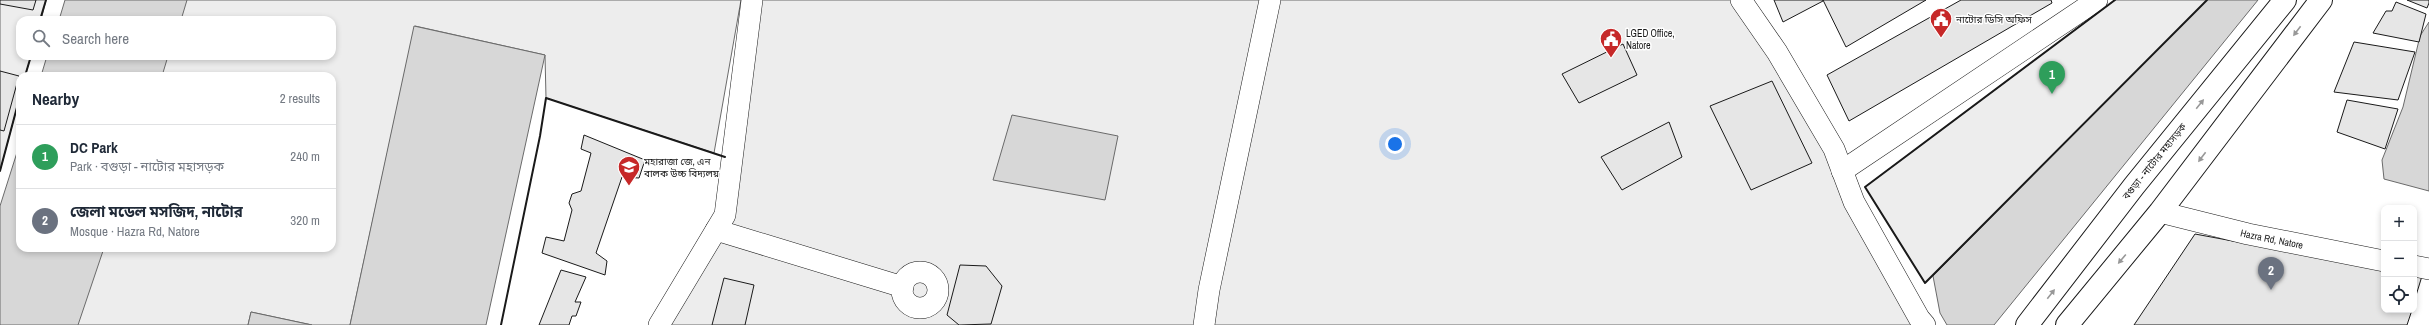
<!DOCTYPE html>
<html lang="en">
<head>
<meta charset="utf-8">
<style>
	body { margin:0; font-family:"Archivo Narrow","Noto Sans Bengali",sans-serif; background:#f2f2f3; color:#1f2937 }
	.controls { position:absolute; right:12px; bottom:12px; display:grid; overflow:hidden; border-radius:8px; box-shadow:0 2px 6px #0003 }
	.controls button { width:36px; height:36px; display:grid; place-items:center; padding:0; border:0; border-bottom:1px solid #e0e1e3; background:#fff; color:#1f2937; font:20px sans-serif }
	.you { position:absolute; left:1395px; top:144px; width:14px; height:14px; margin:-10px; border:3px solid #fff; border-radius:50%; background:#1a73e8; box-shadow:0 0 0 6px #1a73e833 }
	.badge { display:grid; place-items:center; width:26px; height:26px; border-radius:50%; background:#c62828; color:#fff; font-size:13px; font-weight:700 }
	.pin { position:absolute; translate:-50% -33px; filter:drop-shadow(0 1px 2px #0008) }
	.pin::after { content:''; position:absolute; top:21px; width:14px; height:12px; background:inherit; clip-path:polygon(0 0,100% 0,50% 100%) }
	.list { margin:0; padding:0; list-style:none }
	h2 { display:flex; justify-content:space-between; align-items:center; height:52px; margin:0; padding:0 16px; font-size:17px }
	h2 small { font-size:13px; font-weight:400; color:#747a83 }
	.list li { display:grid; grid-template-columns:26px 1fr auto; gap:12px; align-items:center; box-sizing:border-box; height:64px; padding:0 16px; border-top:1px solid #e0e1e3 }
	.list b { display:block; font-size:15px; white-space:nowrap }
	.list p { margin:0; font-size:13px; white-space:nowrap; color:#747a83 }
	.list em { font-size:13px; font-style:normal; color:#747a83 }
	.icon { flex:none; width:22px; height:22px; fill:none; stroke:currentColor; stroke-width:2; stroke-linecap:round; stroke-linejoin:round }
	.map { position:relative; flex:none; width:2429px; height:325px; overflow:hidden }
	.search { position:absolute; background:#fff; box-shadow:0 2px 6px #0003; left:16px; top:16px; width:320px; height:44px; display:flex; align-items:center; gap:10px; box-sizing:border-box; padding:0 14px; border-radius:12px; color:#747a83; font-size:15px }
	.panel { position:absolute; background:#fff; box-shadow:0 2px 6px #0003; left:16px; top:72px; width:320px; height:180px; border-radius:12px }
	.map>svg:first-child { display:block }
</style>
</head>
<body>
<div class="map">
<svg width="2429" height="325" viewBox="0 0 2429 325">
	<rect width="100%" height="100%" fill="#fff"/>
	<path fill="#ededed" stroke="#6a6a6a" d="M0,0h46l-5,20h-21v36h11l-6,20h-5v20l-20,75z
		M167,0h574l-27,153 -168,-55 -1,-43 -130,-29 -65,299h-38l-61,-13 -3,13h-177l23,-77h238v-172h-188l6,-20h182v-36h-171z
		M752,0h990l183,325h-1266l57,-95z
		M2115,0h92l-282,283 -60,-96z"/>
	<path fill="#d7d7d7" stroke="#6a6a6a" d="M65,0h122l-6,20h-122z
		M2207,0h51l-264,325h-47l-7,-12 -7,-37z
		M2429,22v169l-45,-12 -2,-19 21,-53 17,-71z
		M414,26l131,29 -59,270h-136z
		M47,56h121l-6,20h-121z
		M1012,115l106,21 -13,64 -112,-20z
		M20,143v105h84l-26,77h-78v-119z
		M251,312l61,13h-64z"/>
	<path fill="#e6e6e6" stroke="#1a1a1a" d="M0,0h36l-3,10 -33,-6z
		M1774,0h49v1l-40,21z
		M1823,0h103l-80,47z
		M1961,0h90l1,3 -203,118 -22,-46z
		M2407,0h22v3l-2,5z
		M2396,2l30,12 -7,28 -46,-9 13,-22h6z
		M2354,42l61,10 -17,48 -64,-8z
		M1623,44l14,31 -58,28 -17,-29z
		M0,71l19,5 -15,55 -4,-1z
		M1772,81l40,82 -61,27 -41,-84z
		M2347,100l51,9 -13,40 -48,-17z
		M1669,122l13,35 -60,33 -21,-33z
		M584,135l61,25 -6,18 -17,-1 -26,76 11,8 -2,14 -63,-22 4,-16 18,4 8,-31 -3,-7 3,-9 9,-3 10,-38 -10,-4z
		M2195,234l189,35v41h28l-5,15h-273z
		M960,265l26,1 16,20 -11,38 -32,1 -12,-10z
		M561,270l25,7 -11,25h6l-5,14h-4l-3,9h-30z
		M2414,275l8,1 -8,26z
		M724,278l30,7 -9,40h-33z"/>
	<g fill="none" stroke-linecap="round" stroke-linejoin="round">
		<g stroke="#1a1a1a" stroke-width="22">
			<g id="minor">
				<path d="M1741,0l36,52 57,97 20,53 65,116 6,7"/>
				<path d="M1842,171l255,-171"/>
				<path id="s1" d="M2160,212l88,22 136,27"/>
				<path d="M716,230l187,57"/>
				<path d="M2414,266l15,3"/>
				<circle cx="920" cy="290" r="18"/>
				<path d="M659,325l66,-110 27,-215"/>
				<path d="M1204,325l5,-35 61,-290"/>
			</g>
		</g>
		<g stroke="#1a1a1a" stroke-width="24">
			<path id="highway" d="M2027,325l107,-139 151,-186
				M2067,325l93,-113 161,-212"/>
		</g>
		<use href="#minor" stroke="#fff" stroke-width="21"/>
		<use href="#highway" stroke="#fff" stroke-width="22"/>
		<path stroke="#1a1a1a" stroke-width="2" d="M2115,0l-250,187 60,96 282,-283
			M40,20l6,-20
			M25,76l6,-20
			M0,171l20,-75
			M501,325l39,-189 6,-38 179,59"/>
	</g>
	<defs><path id="oneway-solid" d="M-6-.8H1V-3.2L6.5 0L1 3.2V.8H-6Z"/></defs>
	<g fill="#989898">
		<use href="#oneway-solid" transform="translate(2297 31) rotate(127)"/>
		<use href="#oneway-solid" transform="translate(2200 104) rotate(-51)"/>
		<use href="#oneway-solid" transform="translate(2202 157) rotate(127)"/>
		<use href="#oneway-solid" transform="translate(2122 259) rotate(130)"/>
		<use href="#oneway-solid" transform="translate(2051 294) rotate(-52)"/>
	</g>
	<defs>
		<g id="civic-pin" transform="scale(1.15)"><path d="M0 17L-7.5 6A9.5 9.5 0 1 1 7.5 6Z" fill="#c62828" stroke="#fff"/><path d="M-.6-6.5H3V-4.5H.6V-3L4-1V1h2V6H-6V1h2V-1L-.6-3ZM-1.2 2.5V6h2.4V2.5Z" fill="#fff"/></g>
		<g id="school-pin" transform="scale(1.15)"><path d="M0 17L-7.5 6A9.5 9.5 0 1 1 7.5 6Z" fill="#c62828" stroke="#fff"/><path d="M0-5L7-2L0 1L-7-2ZM-4 1L0 2.5L4 1V4Q0 6-4 4Z" fill="#fff"/></g>
	</defs>
	<g fill-rule="evenodd">
		<use href="#civic-pin" x="1941" y="19"/>
		<use href="#civic-pin" x="1611" y="39"/>
		<use href="#school-pin" x="629" y="167"/>
	</g>
	<g text-anchor="middle" stroke-width="3" stroke-linejoin="round" paint-order="stroke">
		<g font-size="10" fill="#1a1a1a" stroke="#fff" text-anchor="start">
			<text x="1956" y="23">নাটোর ডিসি অফিস</text>
			<text x="1626" y="37">LGED Office,<tspan x="1626" dy="12">Natore</tspan></text>
			<text x="644" y="165">মহারাজা জে, এন<tspan x="644" dy="12">বালক উচ্চ বিদ্যলয়</tspan></text>
		</g>
		<g font-size="10" fill="#1a1a1a" stroke="#fff">
			<text transform="translate(2154 161) rotate(-51)" y="4">বগুড়া - নাটোর মহাসড়ক</text>
			<text dy="4" stroke="none"><textPath href="#s1" startOffset="115">Hazra Rd, Natore</textPath></text>
		</g>
	</g>
</svg>
<div class="controls">
<button>+</button>
<button>−</button>
<button><svg class="icon" aria-label="locate" viewBox="0 0 24 24"><circle cx="12" cy="12" r="6"/><path d="M12 2v4M12 18v4M2 12h4M18 12h4"/></svg></button>
</div>
<div class="you"></div>
<div class="pin badge" style="left:2052px;top:94px;background:#2e9e5b">1</div>
<div class="pin badge" style="left:2271px;top:290px;background:#6b7280">2</div>
<div class="search"><svg class="icon" aria-label="search" viewBox="0 0 24 24"><circle cx="10" cy="10" r="6"/><path d="M15 15l6 6"/></svg>Search here</div>
<section class="panel">
<h2>Nearby<small>2 results</small></h2>
<ul class="list">
<li><span class="badge" style="background:#2e9e5b">1</span><div><b>DC Park</b><p>Park · বগুড়া - নাটোর মহাসড়ক</p></div><em>240 m</em></li>
<li><span class="badge" style="background:#6b7280">2</span><div><b>জেলা মডেল মসজিদ, নাটোর</b><p>Mosque · Hazra Rd, Natore</p></div><em>320 m</em></li>
</ul>
</section>
</div>
</body>
</html>
